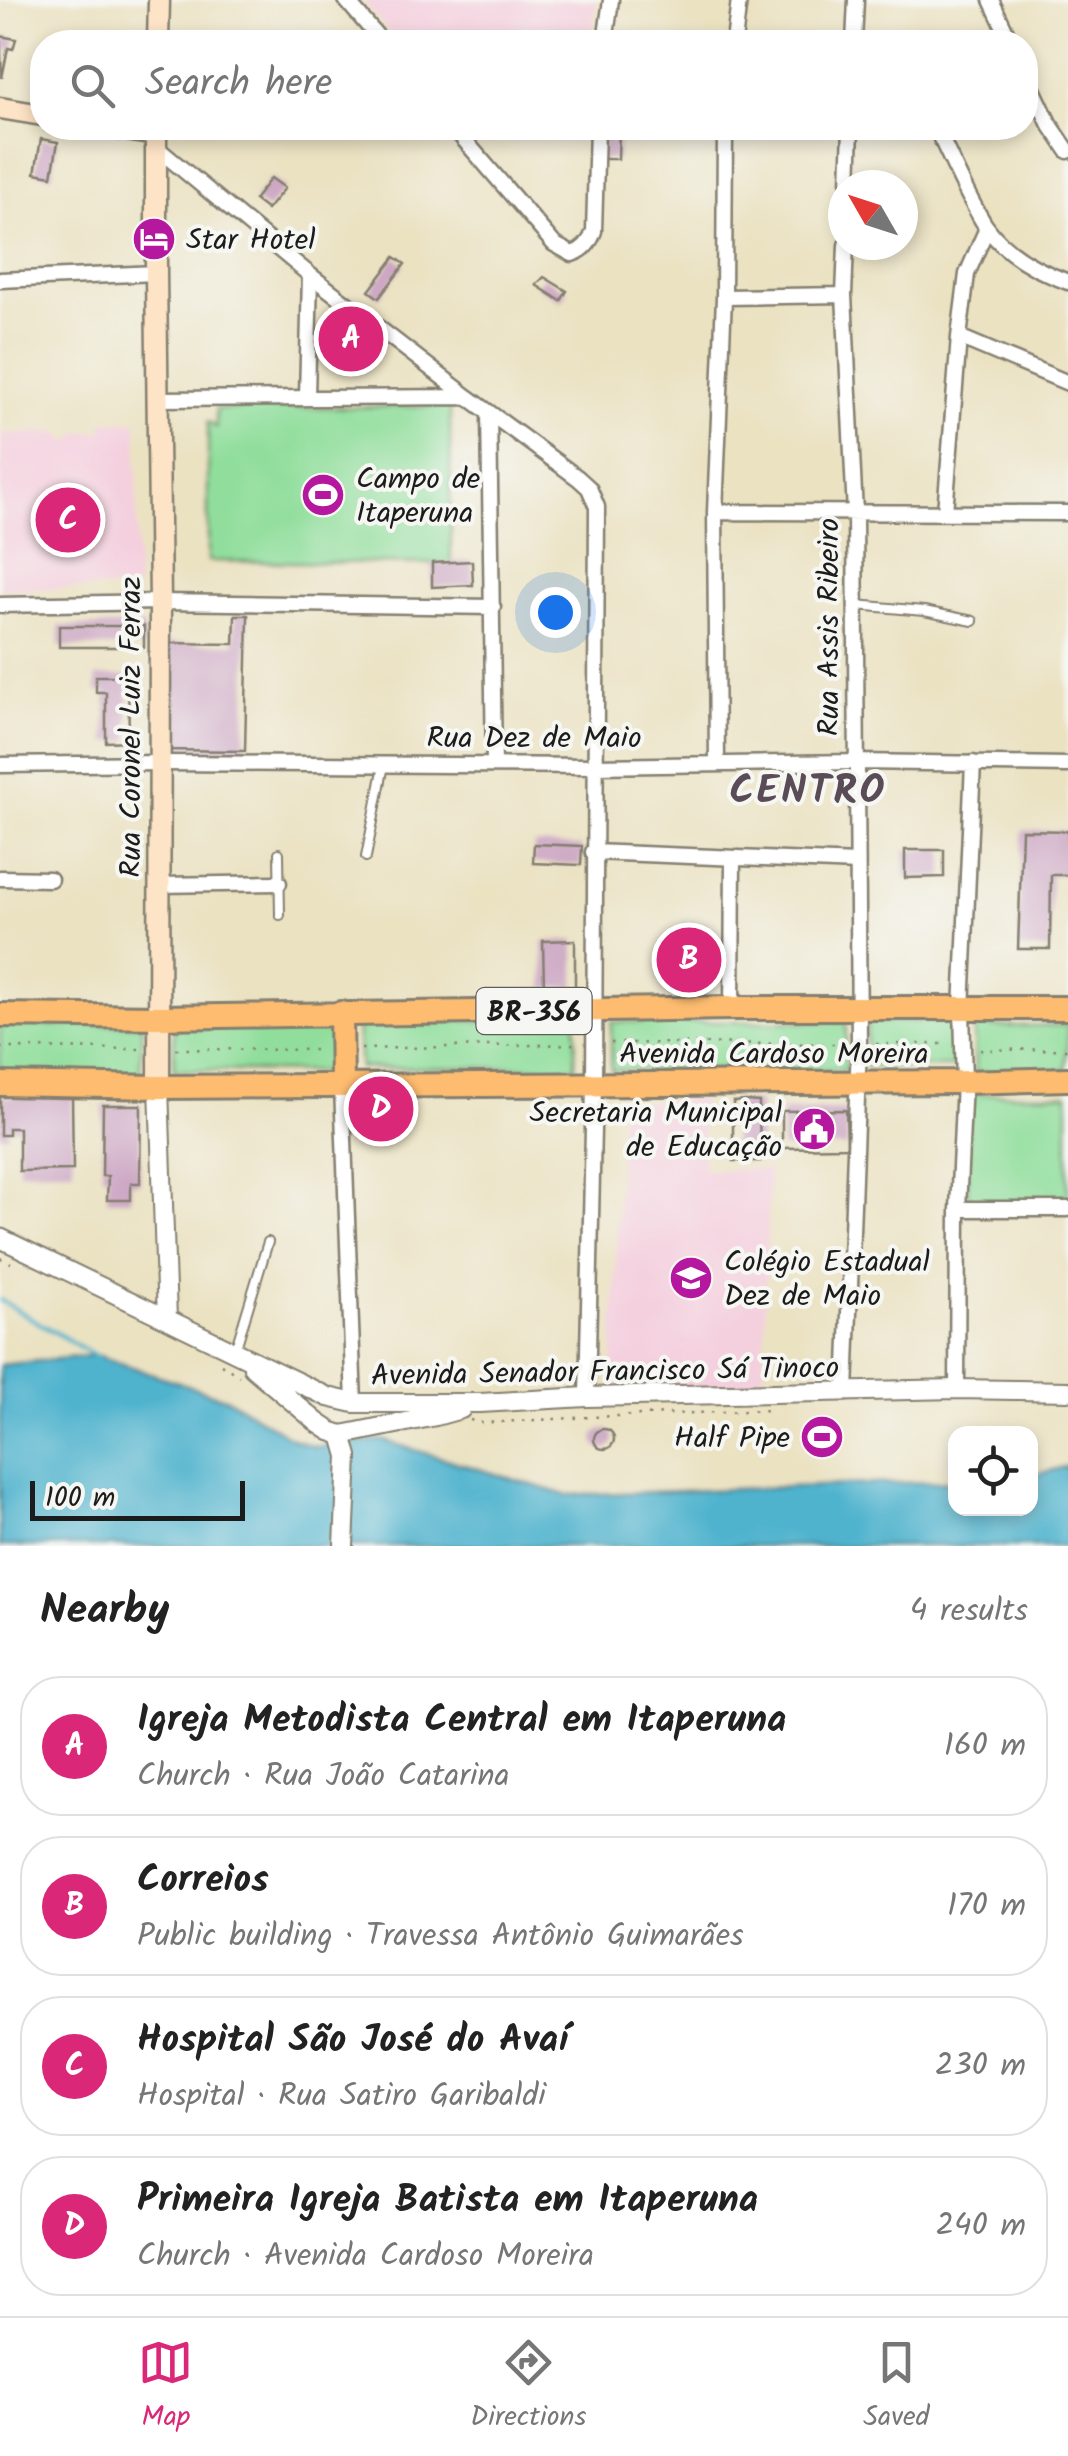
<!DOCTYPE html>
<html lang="en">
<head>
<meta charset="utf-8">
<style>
	body { margin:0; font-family:Kalam,sans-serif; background:#f6f6f6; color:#222 }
	.controls { position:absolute; right:30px; bottom:30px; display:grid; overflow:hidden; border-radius:20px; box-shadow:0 5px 15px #0003 }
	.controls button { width:90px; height:90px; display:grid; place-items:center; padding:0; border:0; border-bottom:2px solid #e0e0e0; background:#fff; color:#222; font:50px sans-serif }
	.compass { position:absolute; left:828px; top:170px; width:90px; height:90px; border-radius:50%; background:#fff; box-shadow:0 5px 15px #0003; rotate:309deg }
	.scale { position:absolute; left:30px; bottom:25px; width:215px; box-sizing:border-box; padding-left:10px; border:5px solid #1c1c1c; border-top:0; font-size:28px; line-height:35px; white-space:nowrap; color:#1c1c1c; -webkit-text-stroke:8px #f6f6f2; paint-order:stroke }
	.you { position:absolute; left:555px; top:612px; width:35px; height:35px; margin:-25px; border:8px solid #fff; border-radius:50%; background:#1a73e8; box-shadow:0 0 0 15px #1a73e833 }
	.badge { display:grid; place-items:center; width:65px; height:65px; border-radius:50%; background:#db2777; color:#fff; font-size:32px; font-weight:700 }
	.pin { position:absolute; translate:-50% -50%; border:5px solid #fff; box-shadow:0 2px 10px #0006 }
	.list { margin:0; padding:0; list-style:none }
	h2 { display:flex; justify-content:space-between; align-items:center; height:130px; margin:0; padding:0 40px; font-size:42px }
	h2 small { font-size:32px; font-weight:400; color:#767676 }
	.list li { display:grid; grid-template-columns:65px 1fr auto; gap:30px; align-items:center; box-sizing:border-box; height:140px; margin:0 20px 20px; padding:0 20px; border:2px solid #e0e0e0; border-radius:40px }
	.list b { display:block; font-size:38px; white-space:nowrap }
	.list p { margin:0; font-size:32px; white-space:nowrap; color:#767676 }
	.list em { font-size:32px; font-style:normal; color:#767676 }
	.icon { flex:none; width:55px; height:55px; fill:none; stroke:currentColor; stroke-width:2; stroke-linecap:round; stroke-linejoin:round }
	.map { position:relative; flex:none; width:1068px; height:1546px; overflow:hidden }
	.search { position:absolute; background:#fff; box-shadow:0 5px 15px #0003; left:30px; right:30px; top:30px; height:110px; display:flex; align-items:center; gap:25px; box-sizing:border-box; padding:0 35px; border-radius:40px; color:#767676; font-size:38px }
	.sheet { height:770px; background:#fff }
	nav { display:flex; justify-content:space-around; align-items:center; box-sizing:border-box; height:140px; border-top:2px solid #e0e0e0; background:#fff; font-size:28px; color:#767676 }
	nav a { display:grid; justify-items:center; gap:5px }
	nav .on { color:#db2777 }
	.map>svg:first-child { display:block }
</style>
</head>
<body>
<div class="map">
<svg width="1068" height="1546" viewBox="0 0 1068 1546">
	<rect width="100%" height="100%" fill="#f6f6f2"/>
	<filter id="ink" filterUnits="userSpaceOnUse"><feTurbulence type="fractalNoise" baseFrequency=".01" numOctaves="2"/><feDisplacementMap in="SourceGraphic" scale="20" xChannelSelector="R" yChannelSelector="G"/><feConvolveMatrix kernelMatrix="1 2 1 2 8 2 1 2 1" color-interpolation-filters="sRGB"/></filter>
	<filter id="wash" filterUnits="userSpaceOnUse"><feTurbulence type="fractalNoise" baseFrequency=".0048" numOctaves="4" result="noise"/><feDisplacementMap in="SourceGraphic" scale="40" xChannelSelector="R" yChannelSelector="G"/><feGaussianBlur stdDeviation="2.25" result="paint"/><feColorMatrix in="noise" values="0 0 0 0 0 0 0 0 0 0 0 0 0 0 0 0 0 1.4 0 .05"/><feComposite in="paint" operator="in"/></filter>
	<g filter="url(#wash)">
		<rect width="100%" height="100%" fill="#ebe2c2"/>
		<path fill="#f4cfde" d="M362,0h235l-5,42h-195z
			M137,421v167l-137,1 1,-155 57,-2 11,11 11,-11h22v-10z
			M702,1099l1,71h66l-6,216 -151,2 9,-285z"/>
		<path fill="#91de9c" stroke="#567d5c" stroke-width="2.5" d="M450,406l1,158 -243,-3v-139l8,5v-18z
			M576,1019l-1,48 -215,1 -3,-46z
			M956,1021l-2,46h-88l1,-45z
			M611,1022h235v48h-235z
			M142,1024l-2,50 -140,-2v-46z
			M1068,1025l-2,45 -91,3 -1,-46z
			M174,1026l157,2 1,44 -158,-2z
			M968,1094h100v109h-100z"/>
		<path fill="#4fb3ce" stroke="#366875" stroke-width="2.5" d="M96,1355l132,44 65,40 22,8 67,-7 184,55 389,-14 1,27h74l1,-32 37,-10v80h-1068v-181z"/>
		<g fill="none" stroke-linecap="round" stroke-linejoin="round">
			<path stroke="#4fb3ce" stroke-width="4" d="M0,1300l99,58"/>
		</g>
		<g id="blocks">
			<path fill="#cca5c3" d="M0,36l16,3 -3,10 -5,-1 -6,30z
				M600,128h19l-1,31h-19z
				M41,139l17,3 -6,34 -17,-3z
				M271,178l14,10 -18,22 -13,-10z
				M395,257l10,7 -26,34 -10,-7z
				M544,277l23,14 -6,10 -25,-16z
				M339,317l7,1 27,19 4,16 -7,8 -14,1 -28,-20 -3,-14 7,-9z
				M472,561l1,24 -41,2v-24z
				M235,615h13l-3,136 -80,-1 2,-107 67,1z
				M59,626h85v21h-85z
				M96,676h32l1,65 -23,1v-50h-10z
				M1022,830l46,1v44h-17l-1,74h-32z
				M534,844l48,2 -1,19 -48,-2z
				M905,850h39v27l-39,1z
				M575,940v47l-31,1 -1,-47z
				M705,949v23h-8l-1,4h-15v-6h-7v-20z
				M72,1095l1,75 -54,1v-43h-11v7h-8v-38z
				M746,1101l13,1 1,59h-27v-59z
				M103,1105h38l-1,78h-9v17h-24l1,-24h-6z
				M846,1110l1,37 -65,1v-37z
				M594 1439a10 10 0 1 1 20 0a10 10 0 1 1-20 0Z"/>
		</g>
	</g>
	<g filter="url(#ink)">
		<use href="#blocks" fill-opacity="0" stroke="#847f6f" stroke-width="2.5"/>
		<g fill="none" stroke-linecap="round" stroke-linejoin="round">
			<g stroke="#847f6f" stroke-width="12">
				<path id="service" d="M856,605l68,6 49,10
					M279,853l1,62
					M366,857l18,-92
					M235,1351l33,-109"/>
			</g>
			<g stroke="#847f6f" stroke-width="19">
				<path id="minor" d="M346,0l36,42
					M991,0l20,42
					M605,42l6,-42
					M734,42l5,-42
					M854,42l2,-42
					M1026,74l23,49 19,28
					M454,128l100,116 18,10c11,-3 18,-11 22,-23l3,-103
					M936,128c16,32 30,67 49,97 19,28 53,46 83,57
					M941,139l19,-11
					M157,148l153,127 158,122 110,81 11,10 8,19 -3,577 -7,313
					M849,185l2,-57
					M0,280l156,-7
					M724,297l120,-2
					M959,337l109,46
					M307,397l3,-122
					M159,399l309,-2
					M489,412l5,353
					M715,512l353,1
					M945,512l14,-175 8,-63 20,-46
					M0,605l160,-3 333,5
					M717,764l-2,-252 9,-215 1,-169
					M0,765l160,-2 435,3 262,-4 211,3
					M593,852l264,11
					M0,878l50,1
					M160,885l119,-2
					M732,1008l1,-149
					M342,1086l12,317
					M958,1209h110
					M957,1389l1,-180 6,-127 -2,-72 11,-247
					M846,1393l13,-349 -4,-531 -11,-218 2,-50"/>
			</g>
			<g stroke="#847f6f" stroke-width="22">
				<path id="tertiary" d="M159,1087l8,232
					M0,1238l328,159 26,6h126l107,-6 370,-8 111,2
					M253,1368l65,55 12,8 12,4 94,-19 25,-7
					M342,1435l6,21 -4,90"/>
			</g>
			<g stroke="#847f6f" stroke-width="25">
				<path id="secondary" d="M158,42l1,-42
					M0,108l42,7
					M114,128l42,7
					M156,128v145l4,329 -1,485"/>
			</g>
			<g stroke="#847f6f" stroke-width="28">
				<path id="trunk" d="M341,1013l1,73
					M0,1015l160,2 572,-9h336
					M0,1084l159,3 805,-5 104,-3"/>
			</g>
			<path stroke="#847f6f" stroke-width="2.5" stroke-dasharray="2.5 8" stroke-linecap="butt" d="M611,1043l232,1
				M876,1044h72
				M0,1048l143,1
				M176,1049l147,1
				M361,1049l217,-5
				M980,1050l88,-1
				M0,1258l11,5
				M221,1364l18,12
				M470,1420l12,3 109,-6 181,-7"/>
			<use href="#service" stroke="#fff" stroke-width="8"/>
			<use href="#minor" stroke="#fff" stroke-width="14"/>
			<use href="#tertiary" stroke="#fff" stroke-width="18"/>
			<use href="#secondary" stroke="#fee4c6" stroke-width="20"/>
			<use href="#trunk" stroke="#fdbc70" stroke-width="22"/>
		</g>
	</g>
	<defs>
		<g id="hotel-disc" transform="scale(2.25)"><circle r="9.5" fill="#b5179e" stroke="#f6f6f2"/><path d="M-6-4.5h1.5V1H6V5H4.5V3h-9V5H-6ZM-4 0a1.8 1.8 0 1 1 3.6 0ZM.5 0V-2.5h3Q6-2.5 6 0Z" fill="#fff"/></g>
		<g id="stadium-disc" transform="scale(2.25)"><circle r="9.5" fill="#b5179e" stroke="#f6f6f2"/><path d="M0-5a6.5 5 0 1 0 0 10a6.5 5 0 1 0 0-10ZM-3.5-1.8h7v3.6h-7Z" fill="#fff"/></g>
		<g id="civic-disc" transform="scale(2.25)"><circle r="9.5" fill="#b5179e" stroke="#f6f6f2"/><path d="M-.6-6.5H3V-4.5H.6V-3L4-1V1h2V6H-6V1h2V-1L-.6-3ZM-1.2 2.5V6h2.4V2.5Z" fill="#fff"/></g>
		<g id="school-disc" transform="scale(2.25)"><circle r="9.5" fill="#b5179e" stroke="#f6f6f2"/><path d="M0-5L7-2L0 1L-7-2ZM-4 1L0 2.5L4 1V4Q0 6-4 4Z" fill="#fff"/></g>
	</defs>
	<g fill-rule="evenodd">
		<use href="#hotel-disc" x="154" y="239"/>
		<use href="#stadium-disc" x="323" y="495"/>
		<use href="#civic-disc" x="814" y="1129"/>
		<use href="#school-disc" x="691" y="1278"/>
		<use href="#stadium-disc" x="822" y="1437"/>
	</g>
	<g text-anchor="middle" stroke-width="8" stroke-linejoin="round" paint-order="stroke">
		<rect fill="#f6f6f2" stroke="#5d5d5c" stroke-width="2.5" x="476.5" y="988" width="115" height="46" rx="8"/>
		<g font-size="28" font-weight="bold" fill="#1c1c1c">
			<text x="534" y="1021">BR-356</text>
		</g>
		<g font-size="30" fill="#1c1c1c" stroke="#f6f6f2" text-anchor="start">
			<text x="186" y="249">Star Hotel</text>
			<text x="356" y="488">Campo de<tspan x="356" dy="34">Itaperuna</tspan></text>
			<text x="782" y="1122" text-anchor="end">Secretaria Municipal<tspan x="782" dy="34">de Educação</tspan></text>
			<text x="724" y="1271">Colégio Estadual<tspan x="724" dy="34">Dez de Maio</tspan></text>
			<text x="790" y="1447" text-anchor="end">Half Pipe</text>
		</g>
		<g font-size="30" fill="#1c1c1c" stroke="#f6f6f2">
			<text transform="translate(828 627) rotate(-90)" y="10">Rua Assis Ribeiro</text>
			<text transform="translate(130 727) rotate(-90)" y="10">Rua Coronel Luiz Ferraz</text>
			<text x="534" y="747">Rua Dez de Maio</text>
			<text x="774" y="1063">Avenida Cardoso Moreira</text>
			<text transform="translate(605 1371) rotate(-1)" y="10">Avenida Senador Francisco Sá Tinoco</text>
		</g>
		<g font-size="40" font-weight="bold" letter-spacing="2.5" fill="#5a4c56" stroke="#f6f6f2">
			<text x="808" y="803">CENTRO</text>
		</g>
	</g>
</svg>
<div class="controls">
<button><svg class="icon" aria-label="locate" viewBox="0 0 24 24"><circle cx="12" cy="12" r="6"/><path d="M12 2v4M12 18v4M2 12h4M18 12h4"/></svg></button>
</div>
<svg class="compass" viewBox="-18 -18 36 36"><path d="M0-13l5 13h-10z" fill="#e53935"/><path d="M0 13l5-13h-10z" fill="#767676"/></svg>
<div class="scale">100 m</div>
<div class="you"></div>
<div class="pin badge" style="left:351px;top:339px">A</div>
<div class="pin badge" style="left:689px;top:960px">B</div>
<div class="pin badge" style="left:68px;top:520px">C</div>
<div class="pin badge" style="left:381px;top:1109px">D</div>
<div class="search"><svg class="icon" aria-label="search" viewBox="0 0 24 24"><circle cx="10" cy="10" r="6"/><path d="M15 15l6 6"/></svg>Search here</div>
</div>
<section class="sheet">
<h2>Nearby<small>4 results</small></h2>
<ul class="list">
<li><span class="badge">A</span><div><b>Igreja Metodista Central em Itaperuna</b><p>Church · Rua João Catarina</p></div><em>160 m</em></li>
<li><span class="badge">B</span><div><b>Correios</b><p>Public building · Travessa Antônio Guimarães</p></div><em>170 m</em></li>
<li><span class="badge">C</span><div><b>Hospital São José do Avaí</b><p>Hospital · Rua Satiro Garibaldi</p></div><em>230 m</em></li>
<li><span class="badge">D</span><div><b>Primeira Igreja Batista em Itaperuna</b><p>Church · Avenida Cardoso Moreira</p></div><em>240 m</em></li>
</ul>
</section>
<nav>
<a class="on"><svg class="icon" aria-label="map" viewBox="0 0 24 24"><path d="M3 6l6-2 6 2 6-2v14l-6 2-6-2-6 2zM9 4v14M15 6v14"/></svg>Map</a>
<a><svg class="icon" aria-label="directions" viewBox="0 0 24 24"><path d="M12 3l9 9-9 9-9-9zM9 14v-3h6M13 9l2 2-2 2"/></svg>Directions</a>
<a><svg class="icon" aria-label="saved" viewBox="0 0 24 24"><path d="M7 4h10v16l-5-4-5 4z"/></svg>Saved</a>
</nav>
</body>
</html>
